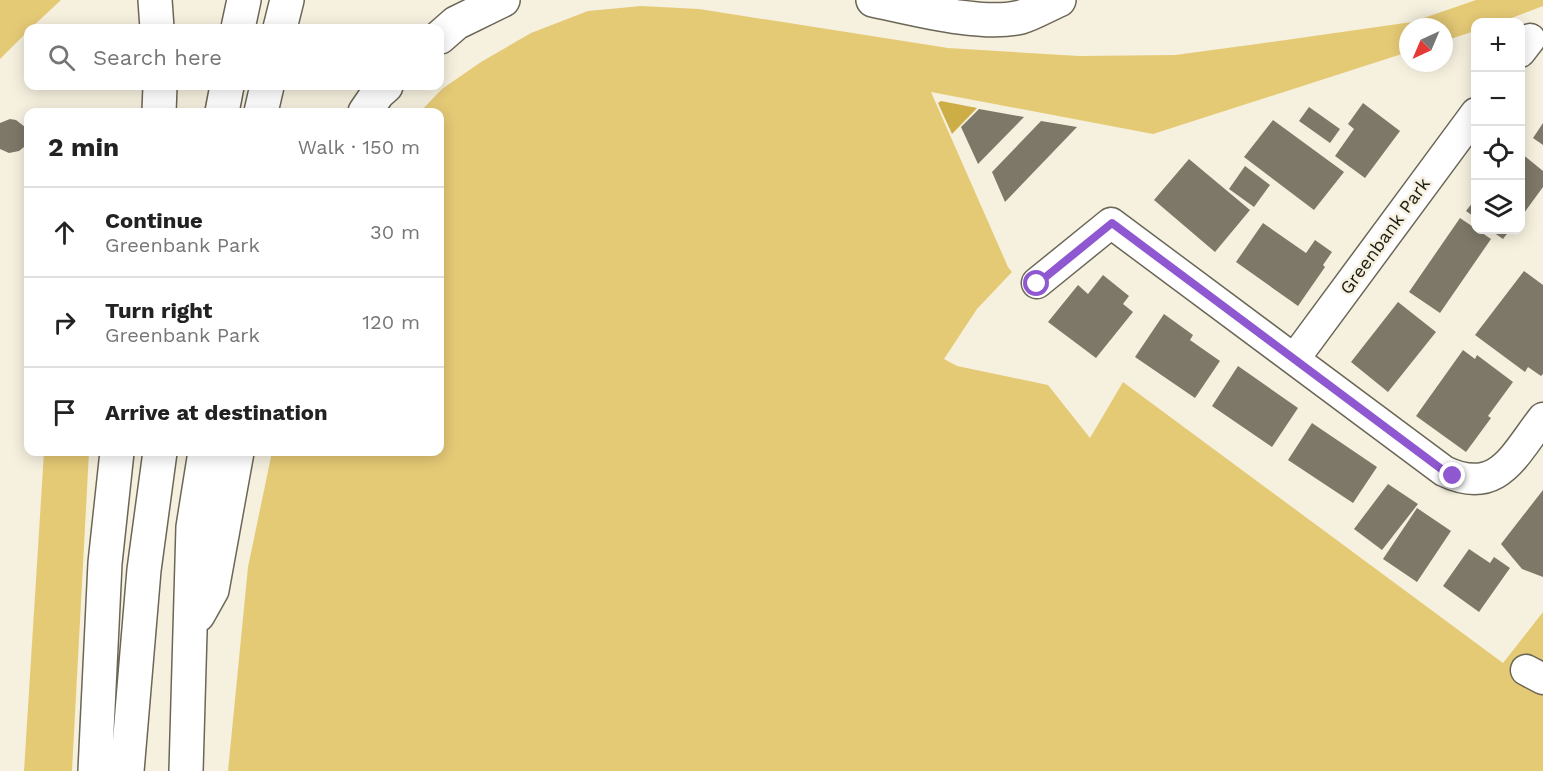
<!DOCTYPE html>
<html lang="en">
<head>
<meta charset="utf-8">
<style>
	body { margin:0; font-family:"Work Sans",sans-serif; background:#f2f2f2; color:#222 }
	.controls { position:absolute; right:18px; top:18px; display:grid; overflow:hidden; border-radius:12px; box-shadow:0 3px 15px #0003 }
	.controls button { width:54px; height:54px; display:grid; place-items:center; padding:0; border:0; border-bottom:2px solid #e0e0e0; background:#fff; color:#222; font:30px sans-serif }
	.compass { position:absolute; left:1399px; top:18px; width:54px; height:54px; border-radius:50%; background:#fff; box-shadow:0 3px 15px #0003; rotate:224deg }
	.stop { position:absolute; width:18px; height:18px; margin:-14px; border:4px solid #8f58d0; border-radius:50%; background:#fff }
	.stop.end { background:#8f58d0; border-color:#fff; box-shadow:0 2px 6px #0008 }
	.list { margin:0; padding:0; list-style:none }
	h2 { display:flex; justify-content:space-between; align-items:center; height:78px; margin:0; padding:0 24px; font-size:26px }
	h2 small { font-size:20px; font-weight:400; color:#767676 }
	.list li { display:grid; grid-template-columns:39px 1fr auto; gap:18px; align-items:center; box-sizing:border-box; height:90px; padding:0 24px; border-top:2px solid #e0e0e0 }
	.list b { display:block; font-size:22px; white-space:nowrap }
	.list p { margin:0; font-size:20px; white-space:nowrap; color:#767676 }
	.list em { font-size:20px; font-style:normal; color:#767676 }
	.icon { flex:none; width:33px; height:33px; fill:none; stroke:currentColor; stroke-width:2; stroke-linecap:round; stroke-linejoin:round }
	.map { position:relative; flex:none; width:1543px; height:771px; overflow:hidden }
	.search { position:absolute; background:#fff; box-shadow:0 3px 15px #0003; left:24px; top:24px; width:420px; height:66px; display:flex; align-items:center; gap:15px; box-sizing:border-box; padding:0 21px; border-radius:12px; color:#767676; font-size:22px }
	.panel { position:absolute; background:#fff; box-shadow:0 3px 15px #0003; left:24px; top:108px; width:420px; height:348px; border-radius:12px }
	.map>svg:first-child { display:block }
</style>
</head>
<body>
<div class="map">
<svg width="1543" height="771" viewBox="0 0 1543 771">
	<rect width="100%" height="100%" fill="#f6f1df"/>
	<path fill="#e5ca76" d="M0,0h61l-30,28h-3v3l-28,28z
		M1476,0h67v6l-42,16h-25l-1,9 -31,10v-14h-36v25l-255,82 -222,-42 77,175 4,5 -35,37 -33,50 13,7 91,19 42,53 33,-56 380,281 40,-51v159h-1315l20,-204 24,-115h168v-340h-20l22,-23 39,-27 50,-29 57,-22 53,-5 58,3 249,39 131,8 96,-1 82,-11 155,-22z
		M44,452h45l-17,319h-48z"/>
	<path fill="#ccad46" d="M941,101l36,7 -25,26 -14,-31z"/>
	<path fill="#7d7868" d="M1363,103l37,28 -35,47 -30,-22 19,-27 -6,-5z
		M1309,107l31,22 -10,14 -31,-22z
		M979,109l45,8 -46,47 -17,-37z
		M10,119l6,1 9,7 2,10 -3,10 -5,4 -10,2 -9,-4v-26z
		M1273,120l71,52 -30,38 -70,-53z
		M1041,121l36,6 -72,75 -13,-30z
		M1543,123v22l-10,-7z
		M1521,153l22,18v16l-22,30z
		M1189,159l61,51 -35,42 -61,-52z
		M1245,166l25,19 -16,22 -25,-18z
		M1476,198v20l-10,-7z
		M1460,218l31,21 -51,74 -31,-21z
		M1263,223l43,30 9,-13 17,12 -9,13 2,2 -27,39 -62,-44z
		M1490,230h20l-7,9z
		M1524,271l19,14v89l-2,2 -13,-9 -3,5 -50,-37z
		M1103,275l26,21 -6,8 10,8 -37,46 -48,-36 30,-37 10,9z
		M1398,302l38,30 -48,60 -37,-30z
		M1164,314l29,21 -3,5 30,21 -25,37 -60,-41z
		M1463,350l12,9 2,-4 36,27 -25,34 3,2 -25,34 -50,-36z
		M1238,366l60,42 -26,39 -60,-41z
		M1312,423l65,44 -24,36 -65,-43z
		M1388,484l30,20 -36,46 -28,-21z
		M1543,490v87l-21,-8 -21,-25z
		M1417,508l34,23 -34,51 -34,-23z
		M1469,549l21,14 4,-6 16,11 -31,44 -36,-26z"/>
	<g fill="none" stroke-linecap="round" stroke-linejoin="round">
		<g stroke="#6b6656" stroke-width="33">
			<path id="minor" d="M1520,52l10,-13
				M1037,283l74,-60 333,248c54,26 70,-16 99,-53
				M1295,358l181,-245
				M1526,670l17,9"/>
		</g>
		<g stroke="#6b6656" stroke-width="36">
			<path id="highway" d="M155,0l2,28
				M873,0c39,8 110,27 148,17 13,-4 26,-12 38,-17
				M238,28l6,-28
				M280,28l7,-28
				M440,37l16,-14 47,-23
				M159,112l1,-26
				M222,112l5,-26
				M261,112l6,-26
				M365,112l13,-19 8,-7
				M198,615l14,-25 25,-138
				M95,771l10,-208 12,-111
				M127,771l17,-201 16,-118
				M186,771l7,-244 12,-75"/>
		</g>
		<use href="#minor" stroke="#fff" stroke-width="30"/>
		<use href="#highway" stroke="#fff" stroke-width="33"/>
	</g>
	<g fill="none" stroke-linecap="round" stroke-linejoin="round">
		<path stroke="#8f58d0" stroke-width="8" d="M1037,284l75,-61 332,248 9,5"/>
	</g>
	<g text-anchor="middle" stroke-width="5" stroke-linejoin="round" paint-order="stroke">
		<g font-size="18" fill="#1d1b14" stroke="#f6f1df">
			<text transform="translate(1385 236) rotate(-54)" y="6">Greenbank Park</text>
		</g>
	</g>
</svg>
<div class="controls">
<button>+</button>
<button>−</button>
<button><svg class="icon" aria-label="locate" viewBox="0 0 24 24"><circle cx="12" cy="12" r="6"/><path d="M12 2v4M12 18v4M2 12h4M18 12h4"/></svg></button>
<button><svg class="icon" aria-label="layers" viewBox="0 0 24 24"><path d="M12 4l9 5-9 5-9-5zM3 14l9 5 9-5"/></svg></button>
</div>
<svg class="compass" viewBox="-18 -18 36 36"><path d="M0-13l5 13h-10z" fill="#e53935"/><path d="M0 13l5-13h-10z" fill="#767676"/></svg>
<div class="stop" style="left:1037px;top:284px"></div>
<div class="stop end" style="left:1453px;top:476px"></div>
<div class="search"><svg class="icon" aria-label="search" viewBox="0 0 24 24"><circle cx="10" cy="10" r="6"/><path d="M15 15l6 6"/></svg>Search here</div>
<section class="panel">
<h2>2 min<small>Walk · 150 m</small></h2>
<ul class="list">
<li><svg class="icon" aria-label="ahead" viewBox="0 0 24 24"><path d="M12 20V5M6 11l6-6 6 6"/></svg><div><b>Continue</b><p>Greenbank Park</p></div><em>30 m</em></li>
<li><svg class="icon" aria-label="right" viewBox="0 0 24 24"><path d="M7 20v-9h11M14 6l5 5-5 5"/></svg><div><b>Turn right</b><p>Greenbank Park</p></div><em>120 m</em></li>
<li><svg class="icon" aria-label="arrive" viewBox="0 0 24 24"><path d="M6 21V4h12l-3 4 3 4H6"/></svg><div><b>Arrive at destination</b></div></li>
</ul>
</section>
</div>
</body>
</html>
